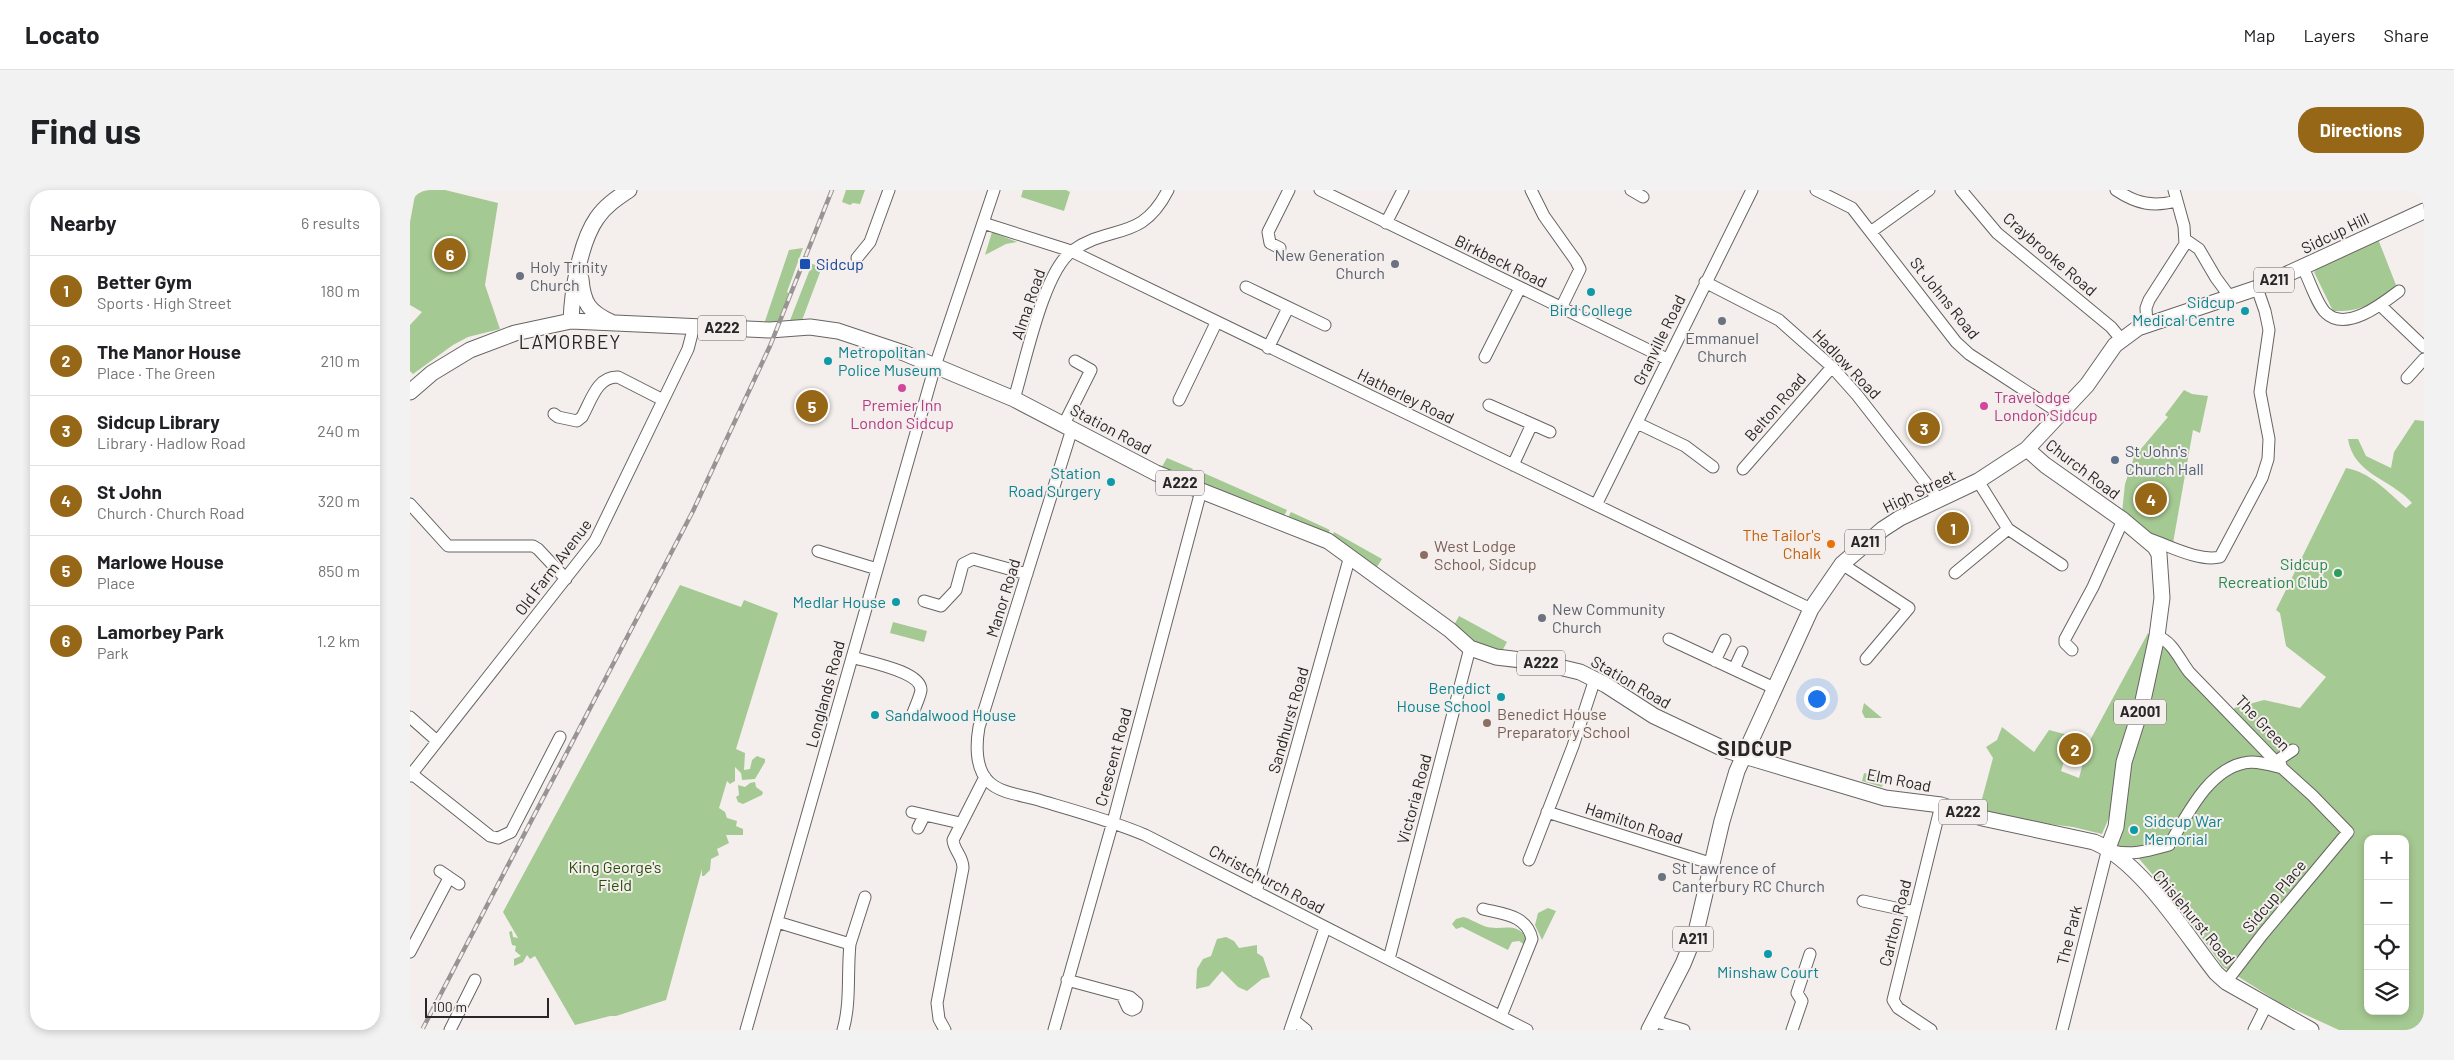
<!DOCTYPE html>
<html lang="en">
<head>
<meta charset="utf-8">
<style>
	body { margin:0; font-family:Barlow,sans-serif; background:#f2f2f2; color:#202124 }
	.controls { position:absolute; right:15px; bottom:15px; display:grid; overflow:hidden; border-radius:10px; box-shadow:0 2px 8px #0003 }
	.controls button { width:45px; height:45px; display:grid; place-items:center; padding:0; border:0; border-bottom:1px solid #e0e0e0; background:#fff; color:#202124; font:25px sans-serif }
	.scale { position:absolute; left:15px; bottom:12px; width:124px; box-sizing:border-box; padding-left:5px; border:2px solid #282626; border-top:0; font-size:14px; line-height:18px; white-space:nowrap; color:#282626; -webkit-text-stroke:4px #f4efed; paint-order:stroke }
	.you { position:absolute; left:1406px; top:508px; width:18px; height:18px; margin:-12px; border:4px solid #fff; border-radius:50%; background:#1a73e8; box-shadow:0 0 0 8px #1a73e833 }
	.badge { display:grid; place-items:center; width:32px; height:32px; border-radius:50%; background:#966717; color:#fff; font-size:16px; font-weight:700 }
	.pin { position:absolute; translate:-50% -50%; border:2px solid #fff; box-shadow:0 1px 5px #0006 }
	.list { margin:0; padding:0; list-style:none }
	h2 { display:flex; justify-content:space-between; align-items:center; height:65px; margin:0; padding:0 20px; font-size:21px }
	h2 small { font-size:16px; font-weight:400; color:#757577 }
	.list li { display:grid; grid-template-columns:32px 1fr auto; gap:15px; align-items:center; box-sizing:border-box; height:70px; padding:0 20px; border-top:1px solid #e0e0e0 }
	.list b { display:block; font-size:19px; white-space:nowrap }
	.list p { margin:0; font-size:16px; white-space:nowrap; color:#757577 }
	.list em { font-size:16px; font-style:normal; color:#757577 }
	.icon { flex:none; width:28px; height:28px; fill:none; stroke:currentColor; stroke-width:2; stroke-linecap:round; stroke-linejoin:round }
	.map { position:relative; flex:none; width:2014px; height:840px; overflow:hidden; border-radius:20px }
	header { display:flex; align-items:center; gap:30px; box-sizing:border-box; height:70px; padding:0 25px; background:#fff; border-bottom:1px solid #e0e0e0 }
	header strong { font-size:24px }
	nav { display:flex; gap:28px; margin-inline-start:auto; font-size:18px }
	.intro { display:flex; align-items:center; justify-content:space-between; box-sizing:border-box; height:120px; padding:0 30px }
	h1 { margin:0; font-size:35px }
	.button { padding:12px 22px; border-radius:20px; background:#966717; color:#fff; font-size:18px; font-weight:700 }
	main { display:flex; gap:30px; padding:0 30px }
	aside { flex:1; background:#fff; border-radius:20px; box-shadow:0 2px 8px #0003 }
	.map>svg:first-child { display:block }
</style>
</head>
<body>
<header>
<strong>Locato</strong>
<nav><a>Map</a><a>Layers</a><a>Share</a></nav>
</header>
<div class="intro"><h1>Find us</h1><a class="button">Directions</a></div>
<main>
<aside>
<h2>Nearby<small>6 results</small></h2>
<ul class="list">
<li><span class="badge">1</span><div><b>Better Gym</b><p>Sports · High Street</p></div><em>180 m</em></li>
<li><span class="badge">2</span><div><b>The Manor House</b><p>Place · The Green</p></div><em>210 m</em></li>
<li><span class="badge">3</span><div><b>Sidcup Library</b><p>Library · Hadlow Road</p></div><em>240 m</em></li>
<li><span class="badge">4</span><div><b>St John</b><p>Church · Church Road</p></div><em>320 m</em></li>
<li><span class="badge">5</span><div><b>Marlowe House</b><p>Place</p></div><em>850 m</em></li>
<li><span class="badge">6</span><div><b>Lamorbey Park</b><p>Park</p></div><em>1.2 km</em></li>
</ul>
</aside>
<div class="map">
<svg width="2014" height="840" viewBox="0 0 2014 840">
	<rect width="100%" height="100%" fill="#f4efed"/>
	<path fill="#a5c992" fill-rule="evenodd" d="M6,0h29l53,13 -13,82 15,44 -32,8 -15,8 -40,29 -3,-3v-46l12,-13 -12,-7v-83z
		M436,0h19l-5,14 -7,-1 -3,2 -8,-3z
		M613,0h43l4,2 -6,19 -43,-14z
		M582,42l25,10 -11,2 -21,11z
		M1968,49l18,46c-20,18 -35,27 -63,26l-19,-39 8,-8z
		M393,58l-16,44 3,2 -13,29 -13,1 25,-74z
		M402,74l10,3 -21,56h-12z
		M1774,200l8,4 16,2 -8,37 -7,-3 -20,113 -19,-4 -32,-26 3,-29 9,-27 34,-40 -3,-2z
		M2005,230l9,1v609h-85l-59,-27 -57,-36 -46,-64 -42,-49 -27,-6 3,-35 -9,21 -29,-7 -104,-13 2,-8 11,-7 11,-41 -7,-11 11,-7 5,-13 32,25 15,-22 23,6 -11,35 18,7 9,-34 60,-111 8,8 1,-5 78,82 -1,-10 30,-8 36,8 26,-31 -40,-31 -6,-33 -4,-3 70,-142c24,4 42,24 60,40l6,-5c-22,-25 -58,-28 -64,-64h10l8,17 25,12 3,-16zM1958,649h37v172h-37z
		M757,268l26,11 -6,12 -27,-11z
		M787,280l90,40 -4,8 -92,-36z
		M881,322l39,18 -3,5 -40,-16z
		M924,342l48,27 -7,11 -43,-33z
		M270,395l61,22 3,-7 34,13 -42,136 9,4 -1,17 6,-1 2,-9 5,-4 8,3v3l-10,17 -13,1 -1,-7 -6,-6v14l-5,3 -3,-3 -8,27 6,4 2,6 10,3 -1,5 7,3v6h-17l3,8 -12,6 2,6 -8,4 -1,11 -6,6h-2v-7l-36,131 -50,16h-6l-35,9 -40,-69 -5,3 -3,-4 -4,7 -9,4v-7l7,-3 -6,-5 1,-5 -4,-1 -3,-13 3,-1 1,6 5,1 -15,-26z
		M1049,426l48,26 -6,11 -32,-12 -16,-14z
		M483,432l34,9 -3,11 -34,-9z
		M1454,513l18,15h-17l-3,-6z
		M1454,583l20,6 -2,8 -20,-6z
		M345,592l1,5 7,5 -1,3 -19,9 -5,-2 -2,-5 3,-2 -1,-10 7,2 5,-4z
		M1138,718l8,3 -14,29 -7,-15 3,-12z
		M1053,727c8,2 13,6 21,9 17,6 31,-6 43,12l-2,7 -6,-4 -7,1 -4,8 -46,-23 -6,2 -4,-5 4,-5z
		M816,747l8,4 5,7 18,-3v8l6,4 7,20 -8,2 -15,12 -9,-4 -16,-16 -13,15 -13,3 1,-20 6,-10 8,-3 6,-17z"/>
	<g fill="none" stroke-linecap="round" stroke-linejoin="round">
		<g stroke="#686463" stroke-width="13">
			<path id="minor" d="M910,0l347,169
				M1121,0l13,26 32,45 4,8 -19,39
				M1221,0l12,7
				M1406,0l36,18 104,134 13,12 92,60
				M1551,0l36,43 114,94 10,12
				M1706,0c21,14 37,17 61,11
				M573,33l88,28 740,358
				M976,33l17,-33
				M1462,41l57,-41
				M1776,50l13,9 17,29 14,19
				M870,58l-10,-5 -2,-11 21,-42
				M447,68l13,-16 19,-52
				M1893,78c6,11 14,37 23,45 20,19 56,-9 73,-22
				M1295,92l74,38 53,47 25,28 82,105
				M836,97l79,38
				M1970,115l44,42
				M1737,134l-1,-16 3,-8 36,-56 -1,-18 -10,-36
				M858,158l20,-40
				M1075,167l35,-69
				M1997,188l17,-19
				M604,209c11,-35 29,-127 58,-148 39,-28 69,-8 96,-61
				M769,210l37,-77
				M1079,215l43,19 -19,41
				M144,224l4,3 19,4 5,-4c9,-16 15,-41 36,-40l45,23
				M1227,233l48,23 28,21
				M654,234l27,-54 -16,-9
				M1122,234l18,8
				M662,239l-93,298c-3,17 -4,42 10,55 11,11 32,13 46,17 37,11 75,21 110,36l382,195
				M1333,279l89,-102
				M1568,291l30,48 54,36
				M0,314l38,42h85l5,3 28,30
				M1186,315l156,-315
				M1739,349c21,7 50,23 71,18l42,-79 6,-19 1,-20 -9,-47 9,-62 -4,-19 -8,-23
				M408,361l59,18
				M1432,374l67,44 -43,51
				M1545,383l53,-44
				M514,411l17,5 15,-16 7,-26 10,-5 54,15
				M1747,446c16,6 22,23 32,36l93,96 30,27 36,37 -86,103 -36,47
				M1259,449l105,49
				M1662,460l-7,-7v-4l28,-52 30,-67
				M442,467c15,5 69,14 69,33 -1,7 -6,17 -8,23
				M1305,471l10,-21
				M1324,479l8,-17
				M0,527l27,24
				M1872,578l-2,-5 1,-5 12,-8
				M2,584l78,62 8,2 13,-6 49,-95
				M0,586l185,-235 93,-192 6,-23
				M502,622l48,11
				M1137,622l166,52
				M508,638l6,-12
				M1703,661c20,5 37,-1 56,-6 18,-29 39,-75 75,-82 12,-3 27,2 38,5
				M1119,670l44,-114 22,-67
				M30,681l19,13
				M846,702l94,-336
				M1453,711l51,11
				M1073,719c20,5 44,6 49,30l-31,77
				M367,732l73,22c-3,29 1,58 -7,86
				M440,754l15,-47
				M0,762l39,-74
				M979,769l81,-311
				M657,790l63,17 7,6 -1,5 -4,2 -4,-2 -6,-13
				M885,831l11,9
				M1244,831l30,9
				M40,840l25,-50
				M336,840l189,-664 59,-176
				M535,840l-6,-11 -2,-16 26,-135c0,-12 -9,-17 -10,-28l32,-63
				M644,840l60,-212 87,-327
				M880,840l35,-102
				M1382,840l10,-29 -5,-8 13,-39
				M1521,840l-33,-22 -5,-8 48,-195
				M1652,840l46,-182
				M1844,840l12,-24"/>
		</g>
		<g stroke="#686463" stroke-width="17">
			<path id="major" d="M171,89c2,24 8,33 30,43
				M161,131c1,-29 9,-79 26,-103 8,-12 20,-20 32,-28
				M0,202l22,-19 38,-23 45,-17 56,-12 199,9 40,-3 28,4 66,22 110,46 142,74 172,68 122,89 20,18 26,9 42,5 42,10 26,13 48,31 72,34 25,8 134,40 56,7 41,13 112,24c47,20 90,90 122,131l10,9 85,48
				M1617,259l18,16 78,55 32,27 4,7 3,44 -5,38 -15,69 -18,57 -8,65 -8,21
				M1239,840l34,-66 13,-32 26,-111 15,-50 74,-162 31,-45 41,-35 17,-11 78,-37 49,-32 60,-64 28,-40 23,-17 119,-40 167,-77"/>
		</g>
		<use href="#minor" stroke="#fff" stroke-width="11"/>
		<use href="#major" stroke="#fff" stroke-width="15"/>
		<g stroke="#989493" stroke-width="4.5">
			<path id="rail" d="M12,840l271,-519 77,-165 62,-156"/>
		</g>
		<use href="#rail" stroke="#f4efed" stroke-width="2.5" stroke-dasharray="8" stroke-linecap="butt"/>
	</g>
	<rect fill="#1a4fb4" stroke="#f4efed" stroke-width="2" x="389" y="68" width="12" height="12" rx="2.5"/>
	<g fill="#6b7280" stroke="#f4efed" stroke-width="2">
		<circle cx="985" cy="74" r="5"/>
		<circle cx="110" cy="86" r="5"/>
		<circle cx="1312" cy="131" r="5"/>
		<circle cx="1132" cy="428" r="5"/>
		<circle cx="1252" cy="687" r="5"/>
	</g>
	<g fill="#0f9aa8" stroke="#f4efed" stroke-width="2">
		<circle cx="1181" cy="102" r="5"/>
		<circle cx="1835" cy="121" r="5"/>
		<circle cx="418" cy="171" r="5"/>
		<circle cx="701" cy="292" r="5"/>
		<circle cx="486" cy="412" r="5"/>
		<circle cx="1091" cy="507" r="5"/>
		<circle cx="465" cy="525" r="5"/>
		<circle cx="1724" cy="640" r="5"/>
		<circle cx="1358" cy="764" r="5"/>
	</g>
	<g fill="#d1479c" stroke="#f4efed" stroke-width="2">
		<circle cx="492" cy="198" r="5"/>
		<circle cx="1574" cy="216" r="5"/>
	</g>
	<circle fill="#5c6f8a" stroke="#f4efed" stroke-width="2" cx="1705" cy="270" r="5"/>
	<circle fill="#e8710a" stroke="#f4efed" stroke-width="2" cx="1421" cy="354" r="5"/>
	<g fill="#8d6e63" stroke="#f4efed" stroke-width="2">
		<circle cx="1014" cy="365" r="5"/>
		<circle cx="1077" cy="533" r="5"/>
	</g>
	<circle fill="#2e9e5b" stroke="#f4efed" stroke-width="2" cx="1928" cy="383" r="5"/>
	<g text-anchor="middle" stroke-width="4" stroke-linejoin="round" paint-order="stroke">
		<g fill="#f4efed" stroke="#656262" stroke-width="1">
			<rect x="1844" y="77.5" width="40" height="25" rx="4"/>
			<rect x="288" y="125.5" width="48" height="25" rx="4"/>
			<rect x="746" y="280.5" width="48" height="25" rx="4"/>
			<rect x="1435" y="339.5" width="40" height="25" rx="4"/>
			<rect x="1107" y="460.5" width="48" height="25" rx="4"/>
			<rect x="1704" y="509.5" width="52" height="25" rx="4"/>
			<rect x="1529" y="609.5" width="48" height="25" rx="4"/>
			<rect x="1263" y="736.5" width="40" height="25" rx="4"/>
		</g>
		<g font-size="15" font-weight="bold" fill="#282626">
			<text x="1864" y="95">A211</text>
			<text x="312" y="143">A222</text>
			<text x="770" y="298">A222</text>
			<text x="1455" y="357">A211</text>
			<text x="1131" y="478">A222</text>
			<text x="1730" y="527">A2001</text>
			<text x="1553" y="627">A222</text>
			<text x="1283" y="754">A211</text>
		</g>
		<g font-size="16" fill="#282626" stroke="#f4efed">
			<text transform="translate(1925 43) rotate(-26)" y="6">Sidcup Hill</text>
			<text transform="translate(1640 64) rotate(41)" y="6">Craybrooke Road</text>
			<text transform="translate(1091 71) rotate(26)" y="6">Birkbeck Road</text>
			<text transform="translate(1535 108) rotate(51)" y="6">St Johns Road</text>
			<text transform="translate(618 114) rotate(-71)" y="6">Alma Road</text>
			<text transform="translate(1249 150) rotate(-64)" y="6">Granville Road</text>
			<text transform="translate(1437 174) rotate(46)" y="6">Hadlow Road</text>
			<text transform="translate(996 206) rotate(26)" y="6">Hatherley Road</text>
			<text transform="translate(1365 217) rotate(-49)" y="6">Belton Road</text>
			<text transform="translate(701 239) rotate(28)" y="6">Station Road</text>
			<text transform="translate(1673 279) rotate(37)" y="6">Church Road</text>
			<text transform="translate(1509 301) rotate(-26)" y="6">High Street</text>
			<text transform="translate(143 377) rotate(-53)" y="6">Old Farm Avenue</text>
			<text transform="translate(593 408) rotate(-73)" y="6">Manor Road</text>
			<text transform="translate(1221 492) rotate(30)" y="6">Station Road</text>
			<text transform="translate(415 504) rotate(-75)" y="6">Longlands Road</text>
			<text transform="translate(878 530) rotate(-74)" y="6">Sandhurst Road</text>
			<text transform="translate(1853 533) rotate(46)" y="6">The Green</text>
			<text transform="translate(703 567) rotate(-75)" y="6">Crescent Road</text>
			<text transform="translate(1489 590) rotate(11)" y="6">Elm Road</text>
			<text transform="translate(1004 609) rotate(-75)" y="6">Victoria Road</text>
			<text transform="translate(1224 633) rotate(18)" y="6">Hamilton Road</text>
			<text transform="translate(857 689) rotate(28)" y="6">Christchurch Road</text>
			<text transform="translate(1864 706) rotate(-50)" y="6">Sidcup Place</text>
			<text transform="translate(1784 727) rotate(50)" y="6">Chislehurst Road</text>
			<text transform="translate(1485 733) rotate(-76)" y="6">Carlton Road</text>
			<text transform="translate(1659 745) rotate(-76)" y="6">The Park</text>
		</g>
		<g font-size="16" fill="#5b616d" stroke="#f4efed" text-anchor="start">
			<text x="975" y="71" text-anchor="end">New Generation<tspan x="975" dy="18">Church</tspan></text>
			<text x="120" y="83">Holy Trinity<tspan x="120" dy="18">Church</tspan></text>
			<text x="1312" y="154" text-anchor="middle">Emmanuel<tspan x="1312" dy="18">Church</tspan></text>
			<text x="1142" y="425">New Community<tspan x="1142" dy="18">Church</tspan></text>
			<text x="1262" y="684">St Lawrence of<tspan x="1262" dy="18">Canterbury RC Church</tspan></text>
		</g>
		<g font-size="16" fill="#164399" stroke="#f4efed" text-anchor="start">
			<text x="406" y="80">Sidcup</text>
		</g>
		<g font-size="16" fill="#0d838f" stroke="#f4efed" text-anchor="end">
			<text x="1825" y="118">Sidcup<tspan x="1825" dy="18">Medical Centre</tspan></text>
			<text x="1181" y="126" text-anchor="middle">Bird College</text>
			<text x="428" y="168" text-anchor="start">Metropolitan<tspan x="428" dy="18">Police Museum</tspan></text>
			<text x="691" y="289">Station<tspan x="691" dy="18">Road Surgery</tspan></text>
			<text x="476" y="418">Medlar House</text>
			<text x="1081" y="504">Benedict<tspan x="1081" dy="18">House School</tspan></text>
			<text x="475" y="531" text-anchor="start">Sandalwood House</text>
			<text x="1734" y="637" text-anchor="start">Sidcup War<tspan x="1734" dy="18">Memorial</tspan></text>
			<text x="1358" y="788" text-anchor="middle">Minshaw Court</text>
		</g>
		<g font-size="16" fill="#b23c85" stroke="#f4efed" text-anchor="start">
			<text x="1584" y="213">Travelodge<tspan x="1584" dy="18">London Sidcup</tspan></text>
			<text x="492" y="221" text-anchor="middle">Premier Inn<tspan x="492" dy="18">London Sidcup</tspan></text>
		</g>
		<g font-size="16" fill="#4e5e75" stroke="#f4efed" text-anchor="start">
			<text x="1715" y="267">St John's<tspan x="1715" dy="18">Church Hall</tspan></text>
		</g>
		<g font-size="16" fill="#c56008" stroke="#f4efed" text-anchor="end">
			<text x="1411" y="351">The Tailor's<tspan x="1411" dy="18">Chalk</tspan></text>
		</g>
		<g font-size="16" fill="#785e54" stroke="#f4efed" text-anchor="start">
			<text x="1024" y="362">West Lodge<tspan x="1024" dy="18">School, Sidcup</tspan></text>
			<text x="1087" y="530">Benedict House<tspan x="1087" dy="18">Preparatory School</tspan></text>
		</g>
		<g font-size="16" fill="#27864d" stroke="#f4efed" text-anchor="end">
			<text x="1918" y="380">Sidcup<tspan x="1918" dy="18">Recreation Club</tspan></text>
		</g>
		<g font-size="16" fill="#294e0a" stroke="#f4efed">
			<text x="205" y="683">King George's<tspan x="205" dy="18">Field</tspan></text>
		</g>
		<g font-size="19" letter-spacing="1" fill="#282626" stroke="#f4efed">
			<text x="160" y="159">LAMORBEY</text>
		</g>
		<g font-size="21" font-weight="bold" letter-spacing="1" fill="#282626" stroke="#f4efed">
			<text x="1345" y="566">SIDCUP</text>
		</g>
	</g>
</svg>
<div class="controls">
<button>+</button>
<button>−</button>
<button><svg class="icon" aria-label="locate" viewBox="0 0 24 24"><circle cx="12" cy="12" r="6"/><path d="M12 2v4M12 18v4M2 12h4M18 12h4"/></svg></button>
<button><svg class="icon" aria-label="layers" viewBox="0 0 24 24"><path d="M12 4l9 5-9 5-9-5zM3 14l9 5 9-5"/></svg></button>
</div>
<div class="scale">100 m</div>
<div class="you"></div>
<div class="pin badge" style="left:1543px;top:338px">1</div>
<div class="pin badge" style="left:1665px;top:559px">2</div>
<div class="pin badge" style="left:1514px;top:238px">3</div>
<div class="pin badge" style="left:1741px;top:309px">4</div>
<div class="pin badge" style="left:402px;top:216px">5</div>
<div class="pin badge" style="left:40px;top:64px">6</div>
</div>
</main>
</body>
</html>
